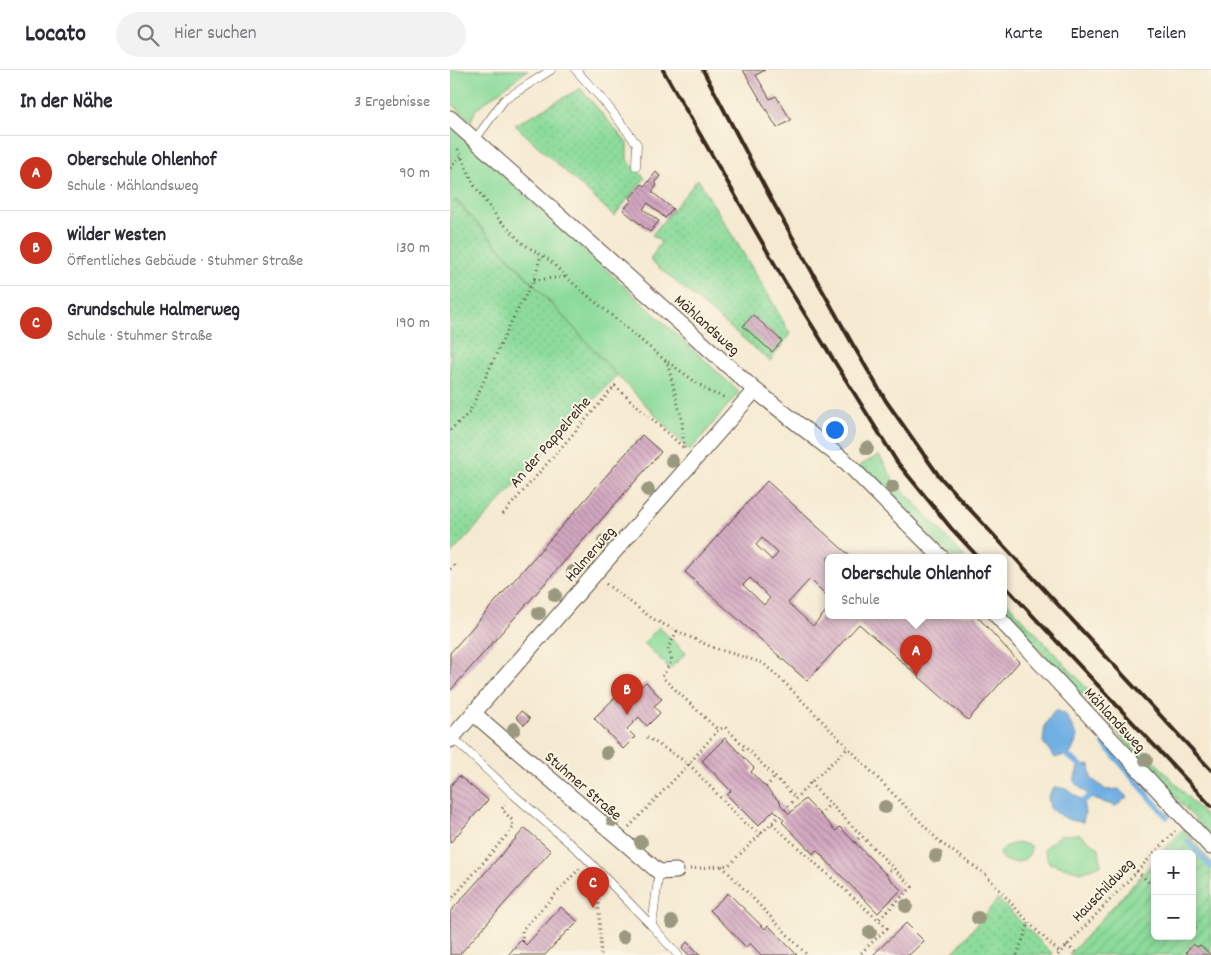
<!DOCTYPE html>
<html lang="de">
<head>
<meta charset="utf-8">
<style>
	body { margin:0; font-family:Dekko,sans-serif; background:#f2f2f3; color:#2b2b33 }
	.controls { position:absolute; right:15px; bottom:15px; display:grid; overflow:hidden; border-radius:8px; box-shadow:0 2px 8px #0003 }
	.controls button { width:45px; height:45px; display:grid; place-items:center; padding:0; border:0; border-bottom:1px solid #e1e1e2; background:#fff; color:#2b2b33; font:25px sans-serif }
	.you { position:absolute; left:384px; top:359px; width:18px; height:18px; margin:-12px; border:4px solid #fff; border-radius:50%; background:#1a73e8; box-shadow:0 0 0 8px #1a73e833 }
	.badge { display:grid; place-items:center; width:32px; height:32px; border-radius:50%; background:#c8321e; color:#fff; font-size:16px; font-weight:700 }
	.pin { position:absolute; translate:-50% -41px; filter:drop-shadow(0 1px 2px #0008) }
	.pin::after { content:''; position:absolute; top:26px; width:18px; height:15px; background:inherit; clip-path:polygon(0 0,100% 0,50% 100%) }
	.popup { position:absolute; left:375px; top:484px; width:182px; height:65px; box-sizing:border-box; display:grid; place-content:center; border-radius:8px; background:#fff; filter:drop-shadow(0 1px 4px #0005); font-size:16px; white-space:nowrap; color:#7c7c81 }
	.popup b { font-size:19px; color:#2b2b33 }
	.popup::after { content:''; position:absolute; left:50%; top:100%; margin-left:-10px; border:10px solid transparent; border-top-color:#fff }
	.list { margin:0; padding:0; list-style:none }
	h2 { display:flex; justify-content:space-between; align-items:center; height:65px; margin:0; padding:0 20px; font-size:21px }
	h2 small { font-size:16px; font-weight:400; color:#7c7c81 }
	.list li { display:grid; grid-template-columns:32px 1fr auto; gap:15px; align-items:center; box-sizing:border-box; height:75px; padding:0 20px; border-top:1px solid #e1e1e2 }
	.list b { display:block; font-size:19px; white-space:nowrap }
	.list p { margin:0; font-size:16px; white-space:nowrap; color:#7c7c81 }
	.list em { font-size:16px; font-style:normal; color:#7c7c81 }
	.icon { flex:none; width:28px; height:28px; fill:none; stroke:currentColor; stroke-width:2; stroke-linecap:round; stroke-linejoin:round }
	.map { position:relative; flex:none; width:761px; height:885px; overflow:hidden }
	header { display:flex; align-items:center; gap:30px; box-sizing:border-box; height:70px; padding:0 25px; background:#fff; border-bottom:1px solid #e1e1e2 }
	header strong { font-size:24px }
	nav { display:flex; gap:28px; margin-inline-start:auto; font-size:18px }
	.search { width:350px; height:45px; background:#f2f2f3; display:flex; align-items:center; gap:12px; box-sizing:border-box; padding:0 18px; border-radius:28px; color:#7c7c81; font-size:19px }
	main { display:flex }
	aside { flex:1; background:#fff }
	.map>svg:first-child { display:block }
</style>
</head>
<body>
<header>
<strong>Locato</strong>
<div class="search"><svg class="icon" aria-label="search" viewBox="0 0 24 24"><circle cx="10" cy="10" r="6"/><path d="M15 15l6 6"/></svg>Hier suchen</div>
<nav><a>Karte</a><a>Ebenen</a><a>Teilen</a></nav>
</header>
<main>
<aside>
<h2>In der Nähe<small>3 Ergebnisse</small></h2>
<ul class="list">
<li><span class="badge">A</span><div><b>Oberschule Ohlenhof</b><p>Schule · Mählandsweg</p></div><em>90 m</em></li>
<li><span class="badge">B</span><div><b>Wilder Westen</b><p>Öffentliches Gebäude · Stuhmer Straße</p></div><em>130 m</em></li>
<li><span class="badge">C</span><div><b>Grundschule Halmerweg</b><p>Schule · Stuhmer Straße</p></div><em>190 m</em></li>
</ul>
</aside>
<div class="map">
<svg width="761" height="885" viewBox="0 0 761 885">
	<defs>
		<pattern id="grass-dots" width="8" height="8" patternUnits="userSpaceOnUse" patternTransform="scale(1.25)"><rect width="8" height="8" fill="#8cdb9b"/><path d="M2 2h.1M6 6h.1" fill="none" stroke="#7abc85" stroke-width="1.8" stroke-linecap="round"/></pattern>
		<pattern id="garden-furrows" width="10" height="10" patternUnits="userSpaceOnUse" patternTransform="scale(1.25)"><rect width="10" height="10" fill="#8cdb9b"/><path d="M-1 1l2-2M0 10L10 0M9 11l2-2" fill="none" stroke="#7abc85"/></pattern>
		<pattern id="building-back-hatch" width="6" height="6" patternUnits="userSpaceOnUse" patternTransform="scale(1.25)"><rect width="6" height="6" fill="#d2a7c1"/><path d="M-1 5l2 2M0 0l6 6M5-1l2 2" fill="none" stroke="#ac889c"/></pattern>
	</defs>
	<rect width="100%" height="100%" fill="#fcf5e5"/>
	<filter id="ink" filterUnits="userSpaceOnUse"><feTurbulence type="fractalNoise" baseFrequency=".02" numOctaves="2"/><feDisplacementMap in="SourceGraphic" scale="10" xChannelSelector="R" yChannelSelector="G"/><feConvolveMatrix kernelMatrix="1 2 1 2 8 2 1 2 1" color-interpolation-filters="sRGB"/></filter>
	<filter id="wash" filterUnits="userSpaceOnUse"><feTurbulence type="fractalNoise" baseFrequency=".0096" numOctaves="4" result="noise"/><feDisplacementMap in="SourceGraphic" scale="20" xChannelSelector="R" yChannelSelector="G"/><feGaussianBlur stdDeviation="1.12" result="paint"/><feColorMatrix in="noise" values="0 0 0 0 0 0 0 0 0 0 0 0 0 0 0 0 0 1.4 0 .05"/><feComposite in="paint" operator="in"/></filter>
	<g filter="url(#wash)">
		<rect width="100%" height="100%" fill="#f5ead1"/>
		<path fill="url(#grass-dots)" stroke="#64825c" d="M129,19h2l46,54v17l18,18 -31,38 -99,-91z
			M248,109l71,117 21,38 -20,27 -120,-101 11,-18 -9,-7z
			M5,130l162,175 -167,180v-349z
			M429,385l15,26 71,76h-14l-92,-91z
			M554,529l207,223v15l-76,-85 -131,-141z
			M548,829l55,55 -1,1h-101z"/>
		<path fill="#8cdb9b" stroke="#64825c" d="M0,0h78l-52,39 -5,12 -21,-19z
			M0,56l289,266 -49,59 -73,-76 -161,-175 -6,6z
			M209,557l27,26 -16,16 -26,-26z
			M629,764l20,14 2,17 -20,7 -32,-9 -5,-15 17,-13z
			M571,773l10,3c0,18 -22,21 -32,9 5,-10 11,-11 22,-12z"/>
		<path fill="url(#garden-furrows)" stroke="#64825c" d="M733,759l28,33v93h-142l86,-95v76h37v-82h-32z"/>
		<path fill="#6fafe3" stroke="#556c80" d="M605,640l10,4 13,23 -7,16 -16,5 -12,-16 2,-17z
			M640,695l1,13 15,12 13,-1 8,8 -11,9 -23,-7 -19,-17 4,-15z
			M604,717l13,2 16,12 2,12 -2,9 -14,-2 -19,-11 -2,-13z"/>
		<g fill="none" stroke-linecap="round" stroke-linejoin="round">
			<path stroke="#6fafe3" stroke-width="5.5" d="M654,674l63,73
				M616,685l16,11
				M633,731l7,-5
				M738,771l23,26"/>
		</g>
		<g id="blocks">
			<path fill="url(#building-back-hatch)" fill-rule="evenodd" d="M293,0h22l-9,5 14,24 6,-3 15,24 -14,8z
				M206,102l4,4 -5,6 2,3 -5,7 21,17 -8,9 -17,-15 -5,6 16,12 -9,11 -27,-22 9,-10 -2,-2 12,-14 3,2z
				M303,245l29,26 -10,11 -29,-26z
				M192,365l19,17 -211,239v-38z
				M317,411l84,76h-23v40l-18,-18 -22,24 25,23 15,-17v6h148l43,47 -51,58 -109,-96 -52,57 -122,-109zM312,468l16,15 -6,7 -16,-15zM300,508l20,20 -6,7 -21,-20z
				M181,612l7,7 8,-7 16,17 -8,7 6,7 -13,13 -8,-9 -12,12 8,8 -12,12 -29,-31z
				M71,641l9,8 -6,6 -8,-8z
				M275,668l29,30 -3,4 30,31 -1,1 9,10 16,-15 31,32 4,-4 61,63 -23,23 -62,-63 -3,4 -31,-32 2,-2 -10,-10 -16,16 -31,-31 4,-4 -29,-30z
				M9,706l29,24 -38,43v-57z
				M75,758l26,23 -92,104h-9v-43z
				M278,823l37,36 3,-4 29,30h-36l-11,-12 -4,4 -36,-37z
				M111,837l17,15 -9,9 -1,-1 -23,25h-37l13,-15 5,5z
				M456,853l18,18 -15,14h-36z
				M237,872l2,2 12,11h-12l-7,-7z
				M743,874l4,3 3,-2 11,10h-22l-3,-3z"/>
		</g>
	</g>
	<g filter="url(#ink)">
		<use href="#blocks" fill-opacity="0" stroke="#574739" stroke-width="1"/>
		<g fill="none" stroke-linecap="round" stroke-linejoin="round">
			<g stroke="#574739" stroke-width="9">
				<path id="lane" d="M126,0l31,35 30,39 -1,22
					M24,71l30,-41 47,-30
					M2,667l62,58 66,57 72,74 26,29
					M202,856l7,-54"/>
			</g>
			<g stroke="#574739" stroke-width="17">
				<path id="street" d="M0,48l305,272 91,72 95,95
					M546,545l215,232
					M23,643l186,159 17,-1
					M0,670l305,-350"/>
			</g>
			<path stroke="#574739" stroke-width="3" stroke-dasharray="1 4" stroke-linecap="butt" d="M8,79l16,36 23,32 25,26 27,17 25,24 93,78 15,58 2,28
				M0,98l11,-12
				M84,210l31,-3
				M218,292l40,29 18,7
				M0,360l19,-17 43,-93 22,-40 7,-25
				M53,444l112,-128 68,61
				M0,499l6,-6
				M156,514l47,35 30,15 31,14 49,15 23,21 154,158 46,33 43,48 31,30
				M227,561l-9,17 4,12 -10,17 56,53
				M197,667l42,27 56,60 16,10
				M289,683l6,-5
				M360,713l102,104 -34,33
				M316,717l9,-10
				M335,740l25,-27 38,-35
				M370,745l10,-11
				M322,754l115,104 -28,27
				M179,757l60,-63 29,-34 7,-3 71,71
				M405,773l6,-8
				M272,796l85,89
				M240,799l39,-4 50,-49
				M687,801l18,17
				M436,804l6,-6
				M150,819l-2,4 3,62
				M0,831l63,-73 -1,-8 -10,-11 3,-5
				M742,855l7,7
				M73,872l-1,-12 58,-62
				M617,875l11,10
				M567,885l12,-32
				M608,885l117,-124"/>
			<use href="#lane" stroke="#fff" stroke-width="8"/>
			<use href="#street" stroke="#fff" stroke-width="15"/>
			<path stroke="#3b2a1e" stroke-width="4" d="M213,0l122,212 112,180 54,66 27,29
				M253,0l67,127 83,148 33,56 53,75 272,294
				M554,515l207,221"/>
		</g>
		<g fill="#9a9980">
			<circle cx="417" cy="378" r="7"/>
			<circle cx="222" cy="391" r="7"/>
			<circle cx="442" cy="417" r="7"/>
			<circle cx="198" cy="420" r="7"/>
			<circle cx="154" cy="471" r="7"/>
			<circle cx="123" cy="502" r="7"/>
			<circle cx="105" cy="525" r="7"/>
			<circle cx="89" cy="543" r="7"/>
			<circle cx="64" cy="659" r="7"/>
			<circle cx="157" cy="683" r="7"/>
			<circle cx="696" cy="690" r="7"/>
			<circle cx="435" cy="737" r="7"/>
			<circle cx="163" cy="750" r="7"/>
			<circle cx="191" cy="772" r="7"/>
			<circle cx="486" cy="786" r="7"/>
			<circle cx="456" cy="836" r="7"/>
			<circle cx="528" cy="848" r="7"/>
			<circle cx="222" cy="852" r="7"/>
			<circle cx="420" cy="862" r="7"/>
			<circle cx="173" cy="867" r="7"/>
		</g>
	</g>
	<g text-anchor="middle" stroke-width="4" stroke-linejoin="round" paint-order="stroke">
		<g font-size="16" fill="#3b2a1e" stroke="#fcf5e5">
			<text transform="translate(258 254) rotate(42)" y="6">Mählandsweg</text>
			<text transform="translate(99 371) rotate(-49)" y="6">An der Pappelreihe</text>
			<text transform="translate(139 483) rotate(-49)" y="6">Halmerweg</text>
			<text transform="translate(666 649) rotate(47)" y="6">Mählandsweg</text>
			<text transform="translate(134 715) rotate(41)" y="6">Stuhmer Straße</text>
			<text transform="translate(652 819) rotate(-46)" y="6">Hauschildweg</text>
		</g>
	</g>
</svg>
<div class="controls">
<button>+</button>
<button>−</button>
</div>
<div class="you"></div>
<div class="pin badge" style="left:466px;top:606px">A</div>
<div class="popup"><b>Oberschule Ohlenhof</b>Schule</div>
<div class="pin badge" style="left:177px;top:645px">B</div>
<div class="pin badge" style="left:143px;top:838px">C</div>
</div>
</main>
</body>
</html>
